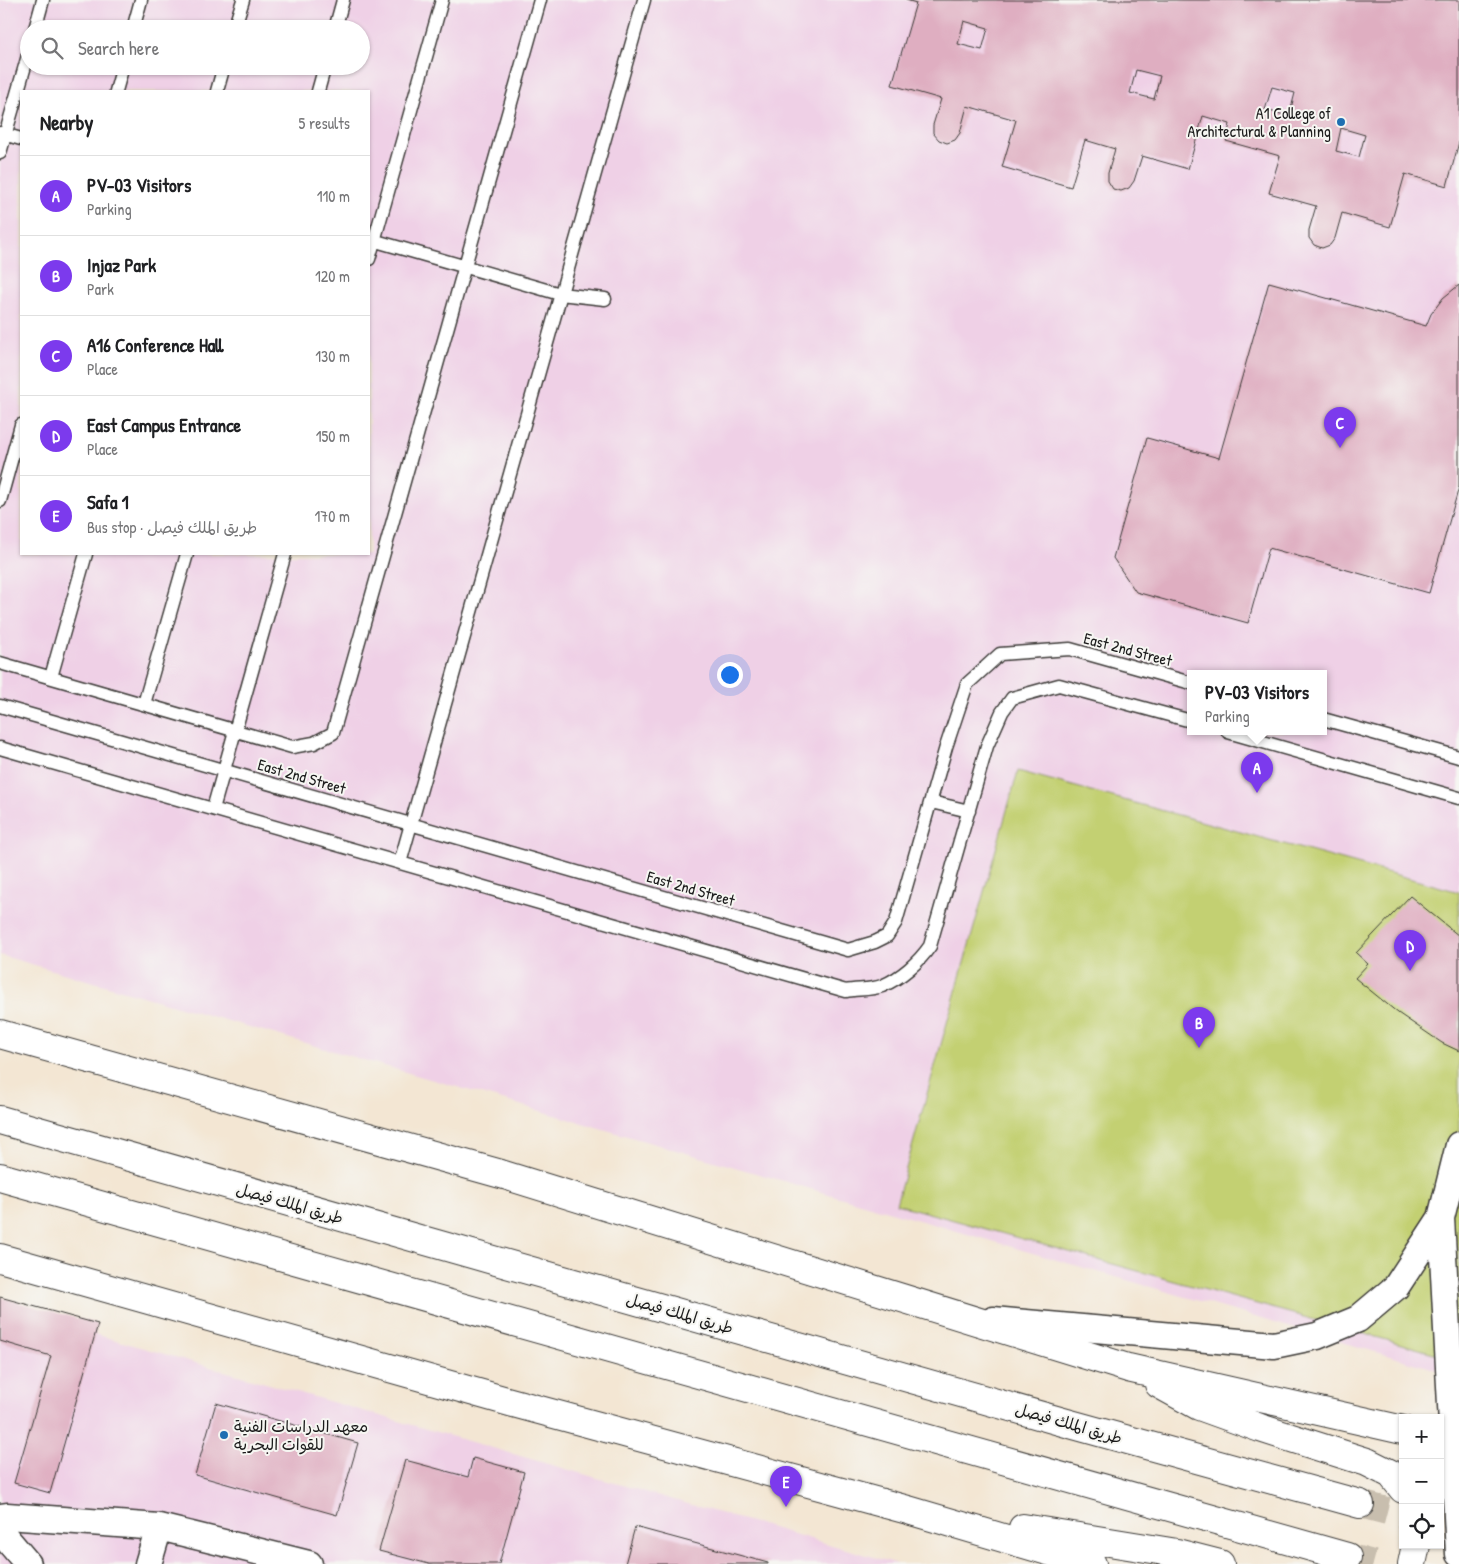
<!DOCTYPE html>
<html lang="en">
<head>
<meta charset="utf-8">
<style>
	body { margin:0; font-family:"Patrick Hand","Playpen Sans Arabic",sans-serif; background:#f2f2f2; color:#202124 }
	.controls { position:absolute; right:15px; bottom:15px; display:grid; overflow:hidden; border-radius:0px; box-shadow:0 1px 4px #0004 }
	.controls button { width:45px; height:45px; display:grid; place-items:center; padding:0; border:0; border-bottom:1px solid #e0e0e0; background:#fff; color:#202124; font:25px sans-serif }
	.you { position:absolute; left:729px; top:674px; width:18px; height:18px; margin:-12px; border:4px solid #fff; border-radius:50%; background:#1a73e8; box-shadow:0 0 0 8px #1a73e833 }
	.badge { display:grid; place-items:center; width:32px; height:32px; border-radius:50%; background:#7c3aed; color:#fff; font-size:16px; font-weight:700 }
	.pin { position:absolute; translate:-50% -41px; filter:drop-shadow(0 1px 2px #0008) }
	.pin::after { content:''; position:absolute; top:26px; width:18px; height:15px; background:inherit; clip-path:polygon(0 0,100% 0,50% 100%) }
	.popup { position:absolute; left:1187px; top:670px; width:140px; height:65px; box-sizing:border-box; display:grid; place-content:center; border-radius:0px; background:#fff; filter:drop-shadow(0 1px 4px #0005); font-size:16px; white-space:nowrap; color:#757577 }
	.popup b { font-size:19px; color:#202124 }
	.popup::after { content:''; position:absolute; left:50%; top:100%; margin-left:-10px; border:10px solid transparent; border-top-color:#fff }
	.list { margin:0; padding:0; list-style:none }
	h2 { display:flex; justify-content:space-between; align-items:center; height:65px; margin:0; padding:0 20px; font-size:21px }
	h2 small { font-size:16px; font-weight:400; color:#757577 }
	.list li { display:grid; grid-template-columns:32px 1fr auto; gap:15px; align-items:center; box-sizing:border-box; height:80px; padding:0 20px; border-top:1px solid #e0e0e0 }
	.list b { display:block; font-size:19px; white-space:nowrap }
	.list p { margin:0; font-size:16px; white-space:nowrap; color:#757577 }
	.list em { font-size:16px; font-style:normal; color:#757577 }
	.icon { flex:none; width:28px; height:28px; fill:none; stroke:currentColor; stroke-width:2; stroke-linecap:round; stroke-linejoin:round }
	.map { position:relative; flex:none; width:1459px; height:1564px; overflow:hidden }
	.search { position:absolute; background:#fff; box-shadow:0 1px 4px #0004; left:20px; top:20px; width:350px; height:55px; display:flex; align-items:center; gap:12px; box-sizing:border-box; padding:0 18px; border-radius:28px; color:#757577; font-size:19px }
	.panel { position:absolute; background:#fff; box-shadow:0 1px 4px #0004; left:20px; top:90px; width:350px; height:465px; border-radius:0px }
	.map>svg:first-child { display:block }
</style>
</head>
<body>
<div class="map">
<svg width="1459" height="1564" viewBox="0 0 1459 1564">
	<rect width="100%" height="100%" fill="#f6f6f2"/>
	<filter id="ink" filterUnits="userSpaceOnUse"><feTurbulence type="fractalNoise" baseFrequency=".02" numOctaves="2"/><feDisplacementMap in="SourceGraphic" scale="10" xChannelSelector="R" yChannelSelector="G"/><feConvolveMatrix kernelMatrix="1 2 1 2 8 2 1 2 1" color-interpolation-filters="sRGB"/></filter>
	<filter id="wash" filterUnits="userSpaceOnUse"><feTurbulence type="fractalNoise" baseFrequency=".0096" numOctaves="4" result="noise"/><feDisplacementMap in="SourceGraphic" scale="20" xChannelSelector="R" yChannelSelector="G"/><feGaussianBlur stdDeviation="1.12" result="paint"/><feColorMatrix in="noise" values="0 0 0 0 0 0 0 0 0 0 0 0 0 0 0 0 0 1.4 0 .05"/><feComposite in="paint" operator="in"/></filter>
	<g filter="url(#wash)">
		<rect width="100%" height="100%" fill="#f3e6d3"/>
		<path fill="#efd0e6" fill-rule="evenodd" d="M0,0h1459v1376l-1459,-421zM29,29h332v37h-332zM21,91h348v463h-348zM1191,674h132v58h-132z
			M0,1307l898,257h-898z"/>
		<path fill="#c3d072" stroke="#707647" d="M1018,771l441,121v468l-563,-156z"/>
		<g id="blocks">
			<path fill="#dfaec1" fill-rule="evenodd" d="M906,0h553v142l-12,44 -42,-12 -15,53 -48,-14 -7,25 -5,7 -8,3 -8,-3 -5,-7v-8l7,-24 -47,-13 11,-37 -54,-15 4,-17 -27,-8 -15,53 -46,-13 -8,25 -5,7 -8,3 -8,-2 -5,-8v-8l7,-24 -30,-9 -14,47 -69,-20 14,-47 -49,-14 -7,27 -5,7 -8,3 -8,-3 -6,-7v-8l8,-26 -49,-14 24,-82zM964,21l24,7 -6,22 -24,-6zM1136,70l24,6 -6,23 -24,-6zM1272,87l23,6 -6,23 -24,-6zM1341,128l24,7 -6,22 -23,-6z
				M1269,282l157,44 5,-12 12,-16 16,-13v202l-30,106 -160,-45 -21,75 -112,-31 -23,-34 34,-120 72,20z
				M1410,896l49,40v115l-17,-8 -44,-30 -43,-35 13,-14 -12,-11z
				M0,1297l98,27 -48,169 -36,-10 37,-127 -51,-15z
				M216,1403l142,40 -21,72 -142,-40z
				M473,1458l51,14 -25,92h-70l-50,-13 26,-91 63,17z
				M635,1527l133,36v1h-143z"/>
		</g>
	</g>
	<g filter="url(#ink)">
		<use href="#blocks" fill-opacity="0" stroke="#3c3a37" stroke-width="1"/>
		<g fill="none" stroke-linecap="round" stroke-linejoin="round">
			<path stroke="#c8beae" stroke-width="28" stroke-dasharray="28 14" stroke-linecap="butt" d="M1360,1504l43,11
				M1347,1557l26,7"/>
			<g stroke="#3c3a37" stroke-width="15">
				<path id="service" d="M35,29l8,-29
					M133,29l8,-29
					M234,29l9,-29
					M335,29l8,-29
					M116,91l7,-25
					M217,91l7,-25
					M318,91l7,-25
					M0,133l21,6
					M0,153l29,-101
					M369,239l191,55 45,5
					M369,259l73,-259
					M0,501l21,-76
					M0,663l292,84 22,-4 19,-10 207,-733
					M51,677l35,-123
					M144,704l43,-150
					M0,706l848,244 27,-8 12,-6 9,-14 50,-175 21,-63 33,-30 70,-5 121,34
					M1323,719l136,38
					M1228,732l231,66
					M0,748l846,243c11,-2 25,-1 36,-5 19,-8 37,-24 48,-40l57,-200 15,-34 10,-14 47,-13 132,36
					M931,802l38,9
					M213,809l72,-255
					M400,863l244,-863"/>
			</g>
			<g stroke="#3c3a37" stroke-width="29">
				<path id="minor" d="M1459,1145l-18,73 18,336
					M993,1320l281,25 43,-9 41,-17 38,-32 45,-69
					M0,1517l7,-1 152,11 150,37
					M0,1531l28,33
					M148,1564l11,-37"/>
			</g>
			<g stroke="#3c3a37" stroke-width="30">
				<path id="secondary" d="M0,1034l501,140 627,194 275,62
					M0,1258l510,144 398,108 184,54
					M1159,1384l40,22 61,22 107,34 24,12 12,15
					M1440,1439l19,5
					M1023,1528l154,25 43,11
					M1412,1564l4,-19"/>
			</g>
			<g stroke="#3c3a37" stroke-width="30">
				<path id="trunk" d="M0,1120l1063,302 297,82
					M0,1177l1347,380"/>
			</g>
			<use href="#service" stroke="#fff" stroke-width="12"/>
			<use href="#minor" stroke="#fff" stroke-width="26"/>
			<use href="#secondary" stroke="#fff" stroke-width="28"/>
			<use href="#trunk" stroke="#fff" stroke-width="28"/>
		</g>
	</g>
	<g fill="#1f6fb2" stroke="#f6f6f2" stroke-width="2">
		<circle cx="1341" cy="122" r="5"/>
		<circle cx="224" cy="1435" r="5"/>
	</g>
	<g text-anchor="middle" stroke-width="4" stroke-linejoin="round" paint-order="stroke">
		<g font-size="16" fill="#1c1c1c" stroke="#f6f6f2" text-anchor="end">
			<text x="1331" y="119">A1 College of<tspan x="1331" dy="18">Architectural &amp; Planning</tspan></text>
			<text x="234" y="1432" text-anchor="start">معهد الدراسات الفنية<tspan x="234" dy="18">للقوات البحرية</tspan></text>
		</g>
		<g font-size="16" fill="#1c1c1c" stroke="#f6f6f2">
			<text transform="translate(1128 649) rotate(15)" y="6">East 2nd Street</text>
			<text transform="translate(302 776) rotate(16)" y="6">East 2nd Street</text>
			<text transform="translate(691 888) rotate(16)" y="6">East 2nd Street</text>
			<text transform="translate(290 1203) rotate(16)" y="6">طريق الملك فيصل</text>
			<text transform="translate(680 1313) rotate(16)" y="6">طريق الملك فيصل</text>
			<text transform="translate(1069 1423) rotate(16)" y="6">طريق الملك فيصل</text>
		</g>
	</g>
</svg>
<div class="controls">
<button>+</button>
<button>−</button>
<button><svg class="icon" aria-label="locate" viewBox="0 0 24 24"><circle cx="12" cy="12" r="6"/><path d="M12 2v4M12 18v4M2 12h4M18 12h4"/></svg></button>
</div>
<div class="you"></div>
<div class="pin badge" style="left:1257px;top:793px">A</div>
<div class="popup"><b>PV-03 Visitors</b>Parking</div>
<div class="pin badge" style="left:1199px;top:1048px">B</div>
<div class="pin badge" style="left:1340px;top:448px">C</div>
<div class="pin badge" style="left:1410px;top:971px">D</div>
<div class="pin badge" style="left:786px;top:1507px">E</div>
<div class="search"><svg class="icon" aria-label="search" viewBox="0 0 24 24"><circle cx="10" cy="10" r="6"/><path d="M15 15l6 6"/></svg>Search here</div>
<section class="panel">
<h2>Nearby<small>5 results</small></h2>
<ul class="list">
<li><span class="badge">A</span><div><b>PV-03 Visitors</b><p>Parking</p></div><em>110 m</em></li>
<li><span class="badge">B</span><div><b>Injaz Park</b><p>Park</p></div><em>120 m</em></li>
<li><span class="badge">C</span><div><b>A16 Conference Hall</b><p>Place</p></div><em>130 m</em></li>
<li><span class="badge">D</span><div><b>East Campus Entrance</b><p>Place</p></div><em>150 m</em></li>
<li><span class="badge">E</span><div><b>Safa 1</b><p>Bus stop · طريق الملك فيصل</p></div><em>170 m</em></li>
</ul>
</section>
</div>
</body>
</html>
